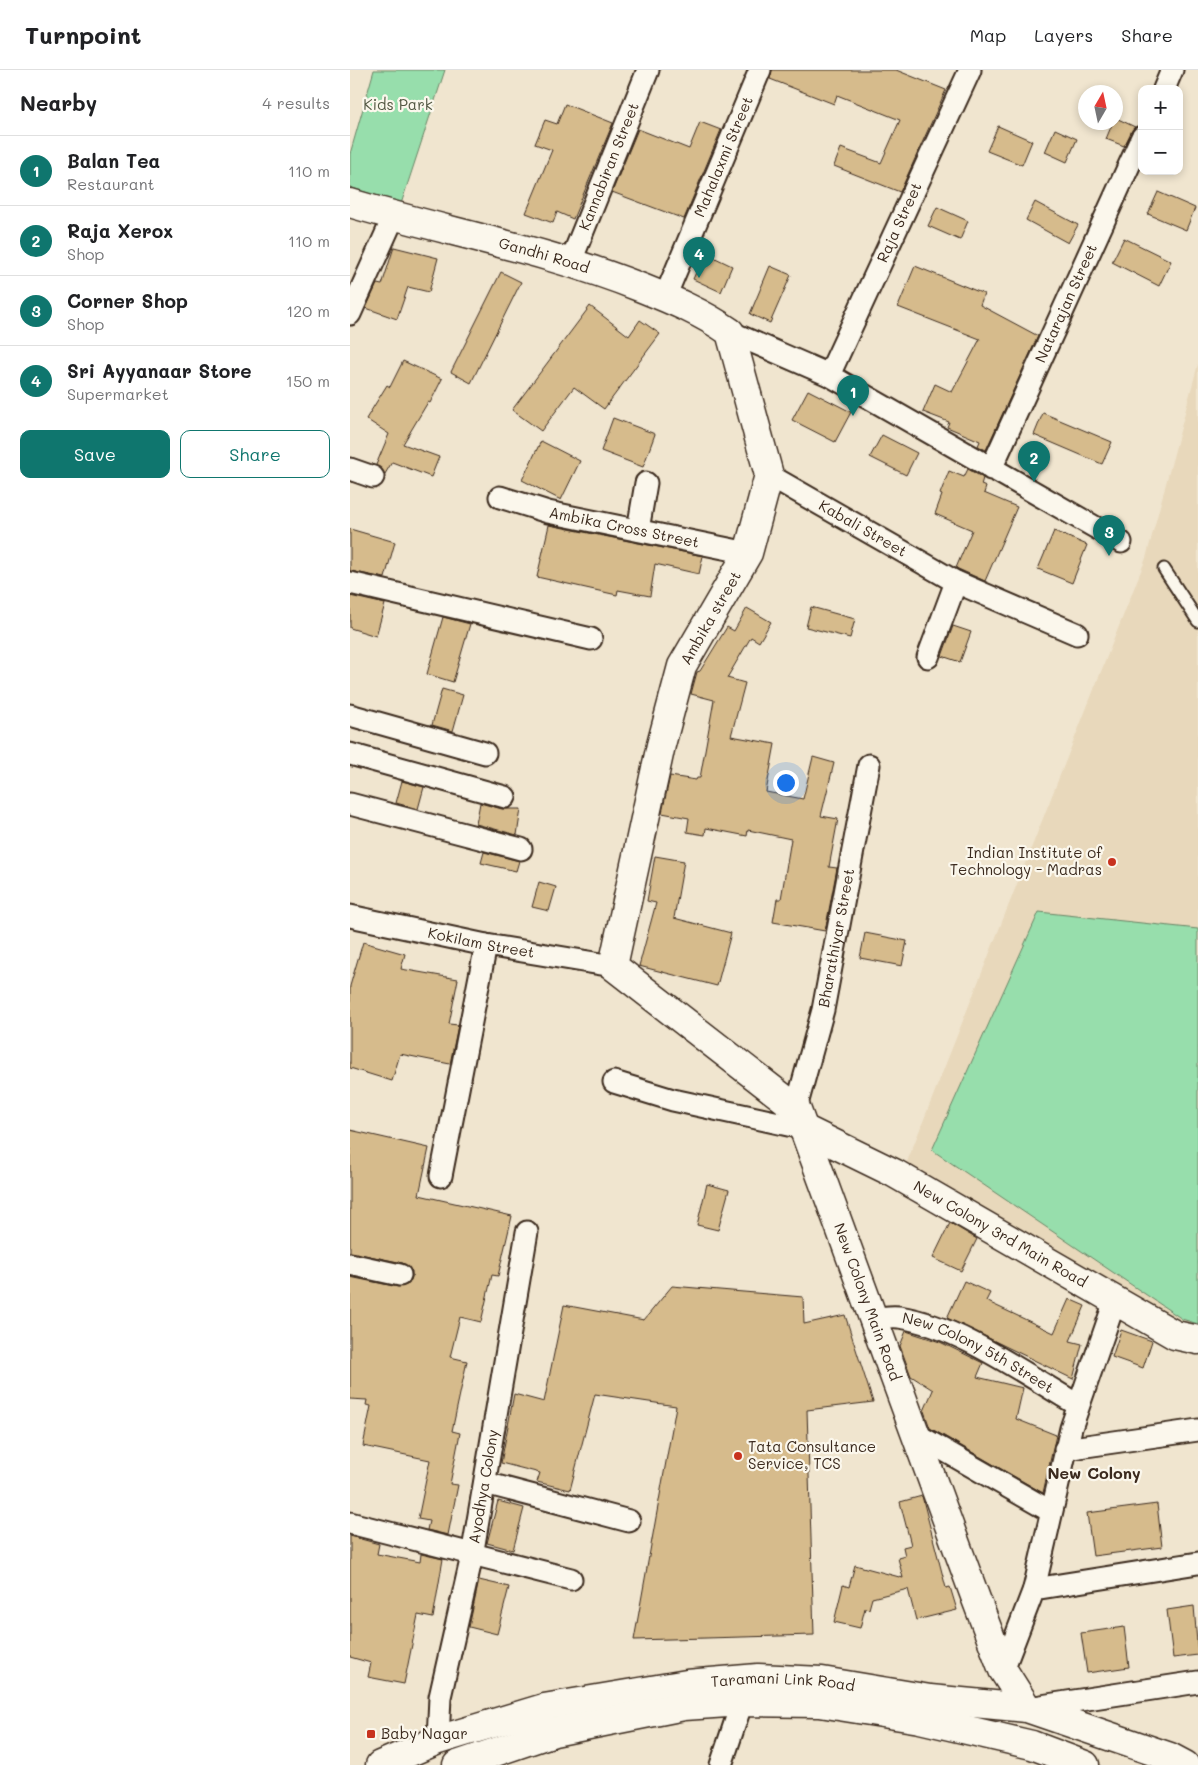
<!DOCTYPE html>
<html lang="en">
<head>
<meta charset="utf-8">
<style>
	body { margin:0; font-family:Mali,sans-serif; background:#f6f6f6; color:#202124 }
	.controls { position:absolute; right:15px; top:15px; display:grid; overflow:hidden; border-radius:10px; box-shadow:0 2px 8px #0003 }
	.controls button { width:45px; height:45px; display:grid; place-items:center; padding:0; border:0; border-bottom:1px solid #e0e0e0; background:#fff; color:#202124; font:25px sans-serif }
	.compass { position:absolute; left:728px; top:15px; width:45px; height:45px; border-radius:50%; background:#fff; box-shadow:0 2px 8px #0003; rotate:9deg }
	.you { position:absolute; left:435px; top:712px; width:18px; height:18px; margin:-12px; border:4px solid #fff; border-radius:50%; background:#1a73e8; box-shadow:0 0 0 8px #1a73e833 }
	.badge { display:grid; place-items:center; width:32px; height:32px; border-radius:50%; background:#0f766e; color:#fff; font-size:16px; font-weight:700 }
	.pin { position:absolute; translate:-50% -41px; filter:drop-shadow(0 1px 2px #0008) }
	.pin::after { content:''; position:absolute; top:26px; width:18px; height:15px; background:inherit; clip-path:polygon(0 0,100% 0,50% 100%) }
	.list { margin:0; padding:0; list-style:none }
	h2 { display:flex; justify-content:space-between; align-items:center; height:65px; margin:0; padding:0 20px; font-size:21px }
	h2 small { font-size:16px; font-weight:400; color:#757577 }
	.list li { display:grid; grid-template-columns:32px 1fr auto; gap:15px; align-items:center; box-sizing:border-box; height:70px; padding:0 20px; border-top:1px solid #e0e0e0 }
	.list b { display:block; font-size:19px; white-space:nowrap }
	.list p { margin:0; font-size:16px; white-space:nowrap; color:#757577 }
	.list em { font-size:16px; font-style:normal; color:#757577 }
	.actions { display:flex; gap:10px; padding:15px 20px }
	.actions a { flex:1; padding:11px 0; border:1px solid #0f766e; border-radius:10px; text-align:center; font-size:18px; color:#0f766e }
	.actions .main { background:#0f766e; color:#fff }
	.map { position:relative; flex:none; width:848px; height:1695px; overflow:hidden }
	header { display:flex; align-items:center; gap:30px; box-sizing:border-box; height:70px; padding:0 25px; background:#fff; border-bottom:1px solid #e0e0e0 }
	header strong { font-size:24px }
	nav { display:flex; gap:28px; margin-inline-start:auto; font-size:18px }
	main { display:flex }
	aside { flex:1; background:#fff }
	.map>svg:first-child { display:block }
</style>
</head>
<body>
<header>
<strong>Turnpoint</strong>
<nav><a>Map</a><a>Layers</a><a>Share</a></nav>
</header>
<main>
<aside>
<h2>Nearby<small>4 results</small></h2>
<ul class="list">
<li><span class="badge">1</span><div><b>Balan Tea</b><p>Restaurant</p></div><em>110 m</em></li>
<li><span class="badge">2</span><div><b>Raja Xerox</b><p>Shop</p></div><em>110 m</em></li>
<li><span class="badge">3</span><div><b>Corner Shop</b><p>Shop</p></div><em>120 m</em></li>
<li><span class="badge">4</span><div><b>Sri Ayyanaar Store</b><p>Supermarket</p></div><em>150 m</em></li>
</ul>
<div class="actions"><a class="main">Save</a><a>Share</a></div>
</aside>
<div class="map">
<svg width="848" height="1695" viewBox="0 0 848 1695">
	<rect width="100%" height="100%" fill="#f0e5cf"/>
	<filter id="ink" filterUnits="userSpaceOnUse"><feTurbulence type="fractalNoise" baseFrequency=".02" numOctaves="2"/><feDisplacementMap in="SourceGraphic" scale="10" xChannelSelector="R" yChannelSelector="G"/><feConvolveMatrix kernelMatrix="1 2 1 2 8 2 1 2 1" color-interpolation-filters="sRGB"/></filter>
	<g filter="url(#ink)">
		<path fill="#e8d8bb" d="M848,294v983l-293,-180 241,-609z"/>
		<path fill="#97deac" stroke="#698465" d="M24,0h71l-44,134 -51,-17v-33z
			M689,842l159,17v395l-16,-5 -250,-169z"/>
		<path fill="#d6bb8c" stroke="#3b2a1e" d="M422,0h124l50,20 -46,102 -66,-26 7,-18 40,15 19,-43 -63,-25 -3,9 -64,-25z
			M215,34l48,19 -40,96 -16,-7 -4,11 -27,-10 26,-63 -17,-6 10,-24 12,4z
			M766,48l19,9 -11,19 -18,-7 7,-17h3z
			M350,52l21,8 -37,89 -72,-27 26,-63 51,20z
			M648,56l34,15 -10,24 -35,-14z
			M705,59l22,10 -10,23 -22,-10z
			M808,122l37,16 -9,22 -38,-16z
			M685,132l43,23 -10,18 -42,-23z
			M587,137l31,14 -8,19 -32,-14z
			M774,168l47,23 -12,25 -47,-24z
			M44,177l44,11 -9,34 -21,-5 -11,32 -31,-11 11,-24 5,1z
			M355,183l27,13 -11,26 -28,-13z
			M420,196l21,9 -21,48 -20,-9z
			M565,196l69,28 -4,11 58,31 -52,114 -8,-4 2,-5 -33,-14 2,-5 -26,-10 12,-28 17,8 28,-53 -82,-32z
			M151,202l20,10 -50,101 -20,-11z
			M240,236l39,30 11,-16 20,14 -56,75 -30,-22 -33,44 -29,-21z
			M53,291l39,18 -12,24 -2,-1 -25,42 36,13 -8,20 -39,-15 -7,12 -9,-9 13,-31 -23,-15 21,-34 3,2z
			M458,320l43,22 -16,30 -43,-22z
			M693,343l69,29 -10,22 -68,-29z
			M263,348l42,16 -12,33 -42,-16z
			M532,365l35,18 -11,22 -36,-18z
			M191,371l39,20 -19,39 -39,-20z
			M618,399l15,9 -2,7 5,2 -2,6 33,14 -32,74 -29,-13 16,-38 -37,-16 7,-19 -2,-1 9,-23 15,6z
			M199,455l154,31 -4,18 -44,-10 -5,32 -32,-6 -1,5 -80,-18z
			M0,459l45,13 -10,36 -35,-7z
			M704,461l33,14 -15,38 -34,-14z
			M0,526l35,8 -9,32 -26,-8z
			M461,537l44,12 -5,19 -44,-11z
			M397,538l24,14 -12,20 -8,-5 -24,41 18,5 -14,53 44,8 -9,48 37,7 10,-42 21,6 -13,53 17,3 -9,48 8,1 -12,63 -52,-9 4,-23h4l10,-60 -43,-9 -1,6 -41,-8 -1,7 -18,-3 2,-14 -27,-5 8,-37 26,4 1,-2h3l14,-78 -23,-6 6,-22 3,-1 27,-44 7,4z
			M93,547l27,7 -17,58 -26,-8z
			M603,556l18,6 -11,30 -18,-6z
			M92,619l21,6 -10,36 -21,-6z
			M52,711l22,6 -6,22 -22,-6z
			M130,733l22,6h19l-4,26 -41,-11z
			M134,782l35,9 -3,10 -35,-8z
			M305,786l29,5 -10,57 57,15 -14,53 -78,-20 17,-63 -9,-2z
			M189,812l17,5 -7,24 -17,-4z
			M515,863l42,8 -5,25 -42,-8z
			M13,872l42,12 -4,15 57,10 -9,45 9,1 -8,39 -50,-10 -8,27 -42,-13v-82z
			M0,1060l79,18 -10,47 93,21 -14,60 -6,-1 -11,47 -21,-5 -10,40 17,4 -15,70 8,2 -10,51 8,1 -10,50 -21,-5 2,-9 -11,-2 12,-59 -67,-14 8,-40 -5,-1 1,-5 -17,-1v-122l48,10 11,-3 3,-7v-6l-9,-8 -53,-11z
			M357,1114l22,6 -11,40 -21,-5z
			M600,1153l27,16 -16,32 -28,-13z
			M614,1211l26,12 -4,8 68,32 15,-34 16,7 -15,35 12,3 -9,35 -126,-61z
			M322,1216l131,11 1,27 41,-9 28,87 -66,8 7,225 -180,5 42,-234 -81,-12 -25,96 -33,-8 3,-9 -39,-10 13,-69 30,8 20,-97 80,15z
			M771,1260l31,11 -9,27 -31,-11z
			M556,1261l34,11 43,21 -6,14 46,11 -7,31 40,16 -13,58 -113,-65 -6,-17 9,-21 -22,-14 -11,-30z
			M572,1426l24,92 4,-1 7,23 -41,10 -8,-31 -36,9 -3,11 -4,-1 -5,20 -26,-6 9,-37 6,2 6,-22 48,13 -5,-20 7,-2 -2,-9 8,-2 -11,-43z
			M148,1431l26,7 -11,42 -26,-7z
			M807,1434l5,43 -69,9 -6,-43z
			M0,1466l29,8 -2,10 43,8 1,-8 22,5 -10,59 -15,-3 -14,69 -36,-7 3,-14 -21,-6z
			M129,1510l30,7 -12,47 -28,-7z
			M844,1536l4,49 -25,3 -6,-48z
			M774,1557l5,40 -42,6 -6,-40z"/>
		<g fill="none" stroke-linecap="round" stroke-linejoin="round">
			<g stroke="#3b2a1e" stroke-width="15">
				<path id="lane" d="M814,499l34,52"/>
			</g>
			<g stroke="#3b2a1e" stroke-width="25">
				<g id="street">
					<path d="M814,19l8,-19"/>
					<path id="s1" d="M221,191l77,-191"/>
					<path id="s2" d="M315,227l95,-227"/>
					<path d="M0,244l44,-98"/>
					<path d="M380,262l99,43 292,167"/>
					<path id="s3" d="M479,305l141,-305"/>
					<path d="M0,399l23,8"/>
					<path id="s4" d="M641,399l151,-332"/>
					<path id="s5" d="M419,405l187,107 121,52"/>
					<path id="s6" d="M150,427l48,15 200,41"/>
					<path d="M288,460l8,-47"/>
					<path d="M0,513l241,56"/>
					<path d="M578,587l28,-75"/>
					<path d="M0,645l135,38"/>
					<path d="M0,684l155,43"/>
					<path d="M0,734l171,45"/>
					<path id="s7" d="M0,846l136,29 127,21"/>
					<path d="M264,1012l59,18 129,28"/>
					<path id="s8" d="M446,1038l27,-98 46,-245"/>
					<path d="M91,1106l45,-231"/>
					<path d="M0,1194l50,11"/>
					<path id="s9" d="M522,1248c9,0 18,-2 27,-1 60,9 127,58 179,88"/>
					<path d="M564,1363l136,78"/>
					<path d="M715,1379l133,-19"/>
					<path d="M135,1413l144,38"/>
					<path d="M0,1453l221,56"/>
					<path d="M684,1519l164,-26"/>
					<path d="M653,1600l31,-81 37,-161 44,-127"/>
					<path d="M678,1638l170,-26"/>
					<path id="s10" d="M88,1670l2,-43 32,-141 55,-324"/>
					<path d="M371,1695l21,-63"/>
				</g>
			</g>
			<g stroke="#3b2a1e" stroke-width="31">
				<g id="secondary">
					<path id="s11" d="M0,133c97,29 197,47 292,85 30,12 61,25 88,44l39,143 -21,78 -66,113 -21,79 -48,221 183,142 180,491 27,71 24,38"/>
					<path id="s12" d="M452,1058l92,45 281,162 23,5"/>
				</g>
			</g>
			<g stroke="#3b2a1e" stroke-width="31">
				<g id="primary">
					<path id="s13" d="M30,1695l58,-25 106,-32 143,-24 71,-6 64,3 108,18 97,9 143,49 15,8"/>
					<path d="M107,1695l97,-33 130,-26 58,-4 78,1 100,16 112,26 53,20"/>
				</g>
			</g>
			<use href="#lane" stroke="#fbf7ec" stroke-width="11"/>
			<use href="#street" stroke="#fbf7ec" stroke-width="21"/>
			<use href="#secondary" stroke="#fbf7ec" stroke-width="28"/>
			<use href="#primary" stroke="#fbf7ec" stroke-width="28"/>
		</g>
	</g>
	<g fill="#c8321e" stroke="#fbf7ec" stroke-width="2">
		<circle cx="762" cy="792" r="5"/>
		<circle cx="388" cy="1386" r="5"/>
		<rect x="16" y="1659" width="10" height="10" rx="2.5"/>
	</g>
	<g text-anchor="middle" stroke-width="4.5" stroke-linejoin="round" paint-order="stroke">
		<g font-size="15" fill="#525742" stroke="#fbf7ec">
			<text x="48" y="40">Kids Park</text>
		</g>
		<g font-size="15" fill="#3b2a1e" stroke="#fbf7ec">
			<text dy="5" stroke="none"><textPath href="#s2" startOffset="152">Mahalaxmi Street</textPath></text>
			<text dy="5" stroke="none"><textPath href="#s1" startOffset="102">Kannabiran Street</textPath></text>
			<text dy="5" stroke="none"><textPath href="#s3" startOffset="168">Raja Street</textPath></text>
			<text dy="5" stroke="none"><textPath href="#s11" startOffset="201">Gandhi Road</textPath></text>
			<text dy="5" stroke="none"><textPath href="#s4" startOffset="182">Natarajan Street</textPath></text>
			<text dy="5" stroke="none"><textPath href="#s6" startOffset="128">Ambika Cross Street</textPath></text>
			<text dy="5" stroke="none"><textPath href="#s5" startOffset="108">Kabali Street</textPath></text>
			<text transform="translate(361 548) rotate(-60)" y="5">Ambika street</text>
			<text dy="5" stroke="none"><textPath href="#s8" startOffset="175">Bharathiyar Street</textPath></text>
			<text dy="5" stroke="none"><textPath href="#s7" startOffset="134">Kokilam Street</textPath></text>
			<text dy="5" stroke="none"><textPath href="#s12" startOffset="225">New Colony 3rd Main Road</textPath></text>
			<text dy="5" stroke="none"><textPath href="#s11" startOffset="1509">New Colony Main Road</textPath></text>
			<text dy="5" stroke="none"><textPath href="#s9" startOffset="114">New Colony 5th Street</textPath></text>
			<text dy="5" stroke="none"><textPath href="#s10" startOffset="258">Ayodhya Colony</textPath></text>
			<text dy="5" stroke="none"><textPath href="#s13" startOffset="415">Taramani Link Road</textPath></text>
		</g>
		<g font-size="15" fill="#3b2a1e" stroke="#fbf7ec" text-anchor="start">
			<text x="752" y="788" text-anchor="end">Indian Institute of<tspan x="752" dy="17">Technology - Madras</tspan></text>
			<text x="398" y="1382">Tata Consultance<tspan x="398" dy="17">Service, TCS</tspan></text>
			<text x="31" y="1669">Baby Nagar</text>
		</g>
		<g font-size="16" font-weight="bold" fill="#3b2a1e" stroke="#fbf7ec">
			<text x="744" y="1409">New Colony</text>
		</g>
	</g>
</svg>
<div class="controls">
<button>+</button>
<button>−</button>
</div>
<svg class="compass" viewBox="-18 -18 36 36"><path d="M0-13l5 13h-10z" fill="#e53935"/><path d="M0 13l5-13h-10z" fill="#757577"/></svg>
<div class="you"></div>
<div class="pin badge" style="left:503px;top:346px">1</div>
<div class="pin badge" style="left:684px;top:412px">2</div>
<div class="pin badge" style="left:759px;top:486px">3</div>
<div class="pin badge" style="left:349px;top:208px">4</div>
</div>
</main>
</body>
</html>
